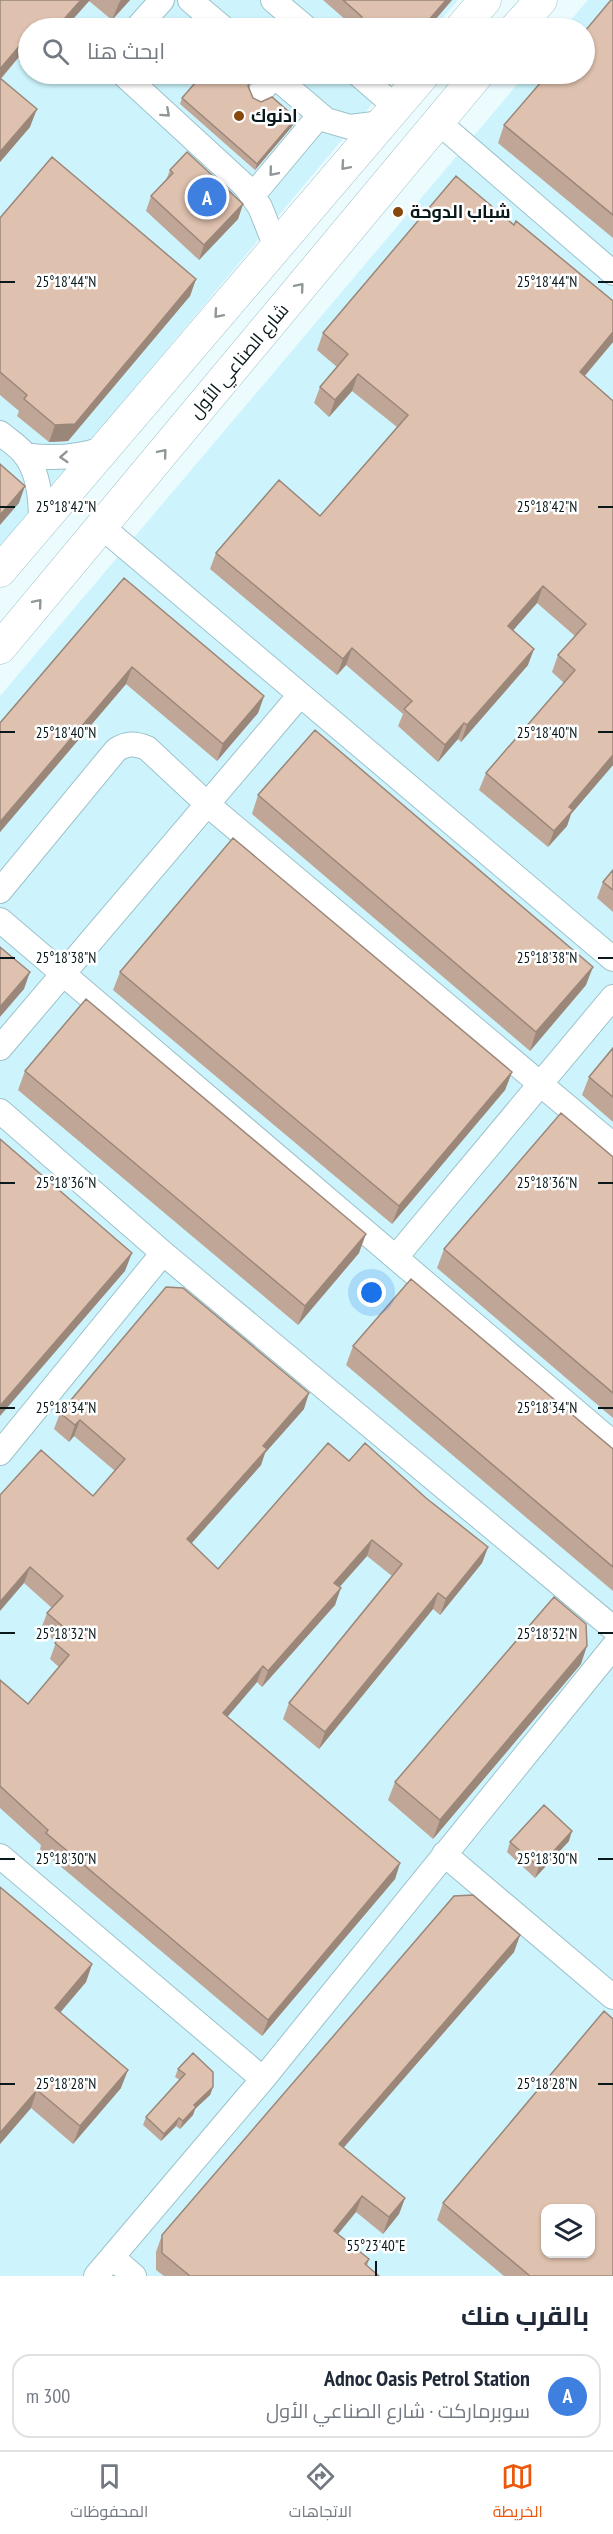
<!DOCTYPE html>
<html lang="ar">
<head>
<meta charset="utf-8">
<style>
	body { margin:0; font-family:"PT Sans Narrow",Cairo,sans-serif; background:#f2f2f3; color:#1f2937; direction:rtl }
	.controls { position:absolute; right:18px; bottom:18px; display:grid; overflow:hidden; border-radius:12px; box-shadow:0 2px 4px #0004 }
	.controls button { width:54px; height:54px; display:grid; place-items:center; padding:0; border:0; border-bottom:2px solid #e0e1e3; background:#fff; color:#1f2937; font:30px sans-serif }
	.you { position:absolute; left:372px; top:1293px; width:21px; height:21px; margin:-15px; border:4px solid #fff; border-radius:50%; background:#1a73e8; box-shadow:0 0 0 9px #1a73e833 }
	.badge { display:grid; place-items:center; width:39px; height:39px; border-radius:50%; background:#ea580c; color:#fff; font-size:20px; font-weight:700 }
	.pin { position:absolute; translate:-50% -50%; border:3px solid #fff; box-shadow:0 2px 6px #0006 }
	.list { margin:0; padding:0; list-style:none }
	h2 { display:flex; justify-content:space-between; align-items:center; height:78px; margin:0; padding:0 24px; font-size:26px }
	h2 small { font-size:20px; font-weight:400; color:#747a83 }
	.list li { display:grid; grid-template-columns:39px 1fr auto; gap:18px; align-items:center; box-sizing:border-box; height:84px; margin:0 12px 12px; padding:0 12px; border:2px solid #e0e1e3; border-radius:18px }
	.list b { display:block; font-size:22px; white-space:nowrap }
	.list p { margin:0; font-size:20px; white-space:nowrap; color:#747a83 }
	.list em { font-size:20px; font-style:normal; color:#747a83 }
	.icon { flex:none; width:33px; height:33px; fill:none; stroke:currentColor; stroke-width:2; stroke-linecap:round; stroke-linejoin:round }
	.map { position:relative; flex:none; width:613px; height:2276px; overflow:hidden; direction:ltr }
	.search { position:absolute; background:#fff; box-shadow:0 2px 4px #0004; left:18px; right:18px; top:18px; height:66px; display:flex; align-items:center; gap:15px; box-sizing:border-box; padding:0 21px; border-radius:33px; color:#747a83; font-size:22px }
	.sheet { height:174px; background:#fff }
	nav { display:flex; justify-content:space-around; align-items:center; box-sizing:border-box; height:84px; border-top:2px solid #e0e1e3; background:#fff; font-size:16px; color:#747a83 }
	nav a { display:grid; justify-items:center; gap:3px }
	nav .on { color:#ea580c }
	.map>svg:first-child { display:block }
</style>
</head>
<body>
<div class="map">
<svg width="613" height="2276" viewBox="0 0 613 2276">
	<rect width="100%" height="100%" fill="#ebfbfe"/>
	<path fill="#cdf4fc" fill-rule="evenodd" d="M0,0h458l-24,28h-406v46h369l-397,475z
		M588,0h25v2276h-613v-1580l526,-622h58v-46h-20zM546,2208h44v46h-44z"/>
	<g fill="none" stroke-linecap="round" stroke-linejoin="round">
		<g stroke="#9cc2cb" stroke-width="26">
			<path id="minor" d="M190,0l33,28
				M273,0l33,28
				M137,28l25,-28
				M123,74l123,113 14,20 16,40
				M272,74l54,46 24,7 32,-4
				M358,74l38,33
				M260,93l14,-18
				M437,121l176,152
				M253,195l66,-79
				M0,433c8,7 20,14 26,23 13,18 15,44 15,65
				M25,455c27,4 51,3 77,-6
				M102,527l511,432
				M0,891l116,-141c11,-7 19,-7 31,-2l60,56 406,341
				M0,920l613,523
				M0,1048l300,-353
				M0,1111l163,142 450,375
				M396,1257l217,-260
				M0,1453l163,-200
				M444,1854l169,143
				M0,1856l263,223
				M112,2257l22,19
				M96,2276l167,-197 350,-432"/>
		</g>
		<g stroke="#9cc2cb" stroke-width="33">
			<path id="major" d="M461,28l24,-28
				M516,28l25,-28
				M0,571l424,-497
				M0,648l478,-574"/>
		</g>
		<use href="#minor" stroke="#fff" stroke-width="24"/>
		<use href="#major" stroke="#fff" stroke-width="32"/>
	</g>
	<path fill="#bfa696" d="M0,0h130l-18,20 -23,-19 -24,27h-37v18l-27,33 29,48 -30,35z
		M323,0h129l-24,28h-73z
		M613,0v238l-115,-95 6,-18z
		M182,98h71l41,26 -39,46 -75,-66z
		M170,170l73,34 -5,15 -39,41 -53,-49 5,-15 15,-16z
		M0,218l196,61 -6,17 -122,145 -19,1 -32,-26 2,-5 -19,-16z
		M514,225l99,76v41l-28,34 28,25v364l-42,49 -4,12 -19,21 -69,-57 7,-17 78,-90 -12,-11 6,-17 17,-19 -38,-33 -24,27 15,35 -67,77 -3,-3 -20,23 -40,-36 5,-12 -57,-49 -9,10 -127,-106 6,-16 104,-37 77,-89 -45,-36 -23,26 -15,-14 6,-16 17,-20 -20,-17 6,-17z
		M124,578l140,118 -6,17 -41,48 -91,-77 -126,148v-109z
		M258,795l328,190 -56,66 -278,-237z
		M613,870v42l-16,-14 6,-16z
		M120,972l392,100 -7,18 -113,134 -279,-234z
		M613,1048v74l-31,-27 7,-18z
		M25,1071l334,182 -61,72 -280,-235z
		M613,1157v261l-176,-150 7,-19z
		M353,1346l260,103v142l-267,-226z
		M304,1409l-39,44 -4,12 -70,79 27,25 131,-108 77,37 62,49 -6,16 -42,52 -7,-6 -114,140 -36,-30 6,-16 103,-127 -25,-20 -28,31 -4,18 -73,82 -5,-5 -30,35 173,146 -5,16 -133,157 -222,-187 1,-4 -41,-37v-128l28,24 31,-37 -9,-8 6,-17 -15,-13 6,-16 5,-5 -28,-25 -24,-88 93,1 22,-25 -41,-35 -5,6 -15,-13 6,-16z
		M581,1664l-148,175 -45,-39 7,-18z
		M569,1841l-34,37 -28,-26 3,-10z
		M0,1887l92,77 -6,18 -26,30 61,76 -48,56 -42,-36 -31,36z
		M520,1935l-6,17 -171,196 62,50 -6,16 -16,20 -27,-22 -18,22 31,25 -2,7 12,10h-215l-8,-6v-18l6,-17z
		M178,2069l35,18 -3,8 -15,14 -2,6 -13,14 -4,-3 -15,15 -18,-16 3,-8 34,-37 -5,-3z
		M443,2203l170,73h-109l-67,-56z"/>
	<path fill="#9b877a" d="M81,0h9l-25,28h-9z
		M121,0h9l-18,20 7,-17z
		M446,0h6l-24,28h-6z
		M28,36v10l-28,33v-10z
		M37,109l-7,18 -30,35v-10z
		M296,118l-2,6 -39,46 2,-6z
		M243,204l-5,15 -39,41 5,-15z
		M196,279l-6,17 -122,145 -19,1 6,-17z
		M613,332v10l-39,46 6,-16z
		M358,374l-6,17 -23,26 6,-17z
		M25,486l-6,17 -19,22v-10z
		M543,586l-6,17 -35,40 6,-17z
		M352,648l-6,17 -9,10 6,-16z
		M534,649l-6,16 -67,77 6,-17z
		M132,667l-6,17 -126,148v-10z
		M264,696l-6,17 -41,48 6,-17z
		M464,723l-6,16 -20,23 7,-17z
		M613,755v10l-42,49 -4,12 -19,21 6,-16 15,-24z
		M593,967l-7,18 -56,66 6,-19z
		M30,972l-6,17 -24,28v-10z
		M512,1072l-7,18 -113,134 7,-18z
		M366,1234l-7,19 -61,72 7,-19z
		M132,1253l-7,18 -125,145v-10z
		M309,1393l-5,16 -39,44 -4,12 -80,90 6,-16 76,-93z
		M80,1420l-6,16 -5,6 6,-17z
		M372,1540l-5,16 -38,43 5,-16z
		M488,1547l-6,16 -42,52 6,-16z
		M30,1567l-6,16 -24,28v-9z
		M341,1588l-6,17 -73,82 6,-16z
		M438,1593l-5,16 -114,140 6,-17z
		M587,1646l-6,18 -148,175 7,-19z
		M263,1666l-6,16 -40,47 6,-16z
		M572,1831l-3,10 -34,37 4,-11z
		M400,1863l-5,16 -133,157 6,-16z
		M520,1935l-6,17 -182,209 7,-17z
		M92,1964l-6,18 -37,44 6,-18z
		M128,2070l-7,18 -48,56 7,-18z
		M213,2087l-3,8 -15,14 -2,6 -13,14 3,-8 11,-16z
		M37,2090l-6,18 -31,36v-11z
		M179,2118l-3,8 -15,15 3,-7z
		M362,2196l-6,16 -29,35 7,-16z
		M405,2198l-6,16 -16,20 6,-17z"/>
	<path fill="#dec1ae" stroke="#9b877a" stroke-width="1.5" fill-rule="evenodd" d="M0,0h81l-25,28h-14l-4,-3 -3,3h-7v8l-28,33z
		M343,0h103l-24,28h-53l-9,-8 2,-3z
		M611,0h2v215l-109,-90 44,-51h37v-43z
		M203,74h42l6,5 -3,7 5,12 8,4 11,-5 24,21 -39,46 -75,-66z
		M0,78l37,31 -37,43z
		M187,152l56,52 -39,41 -53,-49 22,-23 -3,-3z
		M52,157l144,122 -121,145 -20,1 -31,-26 3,-4 -27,-23v-154z
		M456,176l58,49 2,-4 97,80v31l-33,40 33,29v354l-44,52 4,3 -19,21 -68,-58 89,-103 -17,-15 28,-31 -43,-38 -35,40 26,23 -67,76 -3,-2 -19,22 -41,-36 8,-8 -60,-53 -9,11 -127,-106 63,-73 41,36 88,-101 -50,-41 -23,26 -15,-13 28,-33 -25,-21z
		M0,464l25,22 -25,29z
		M124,578l140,118 -41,48 -91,-77 -132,155v-99z
		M315,730l278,237 -57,65 -278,-237z
		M233,838l279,234 -113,134 -279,-234z
		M613,870v20l-10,-8z
		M0,947l30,25 -30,35z
		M86,999l280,235 -61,72 -280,-235z
		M613,1048v49l-24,-20z
		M561,1113l52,44v236l-169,-144z
		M0,1139l132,114 -132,153z
		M411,1279l202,170v118l-260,-221z
		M166,1287l17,1 126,105 -46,53 4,3 -80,90 31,30 110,-126 21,18 16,-18 61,55 62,49 -42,52 -8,-6 -113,139 -36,-29 113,-139 -30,-24 -38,43 7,5 -73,83 -5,-5 -40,47 177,150 -132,157 -222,-187 2,-3 -48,-44v-106l28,24 41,-49 -14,-12 12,-13 -20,-17 16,-17 -33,-29 -30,35v-107l41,-45 52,46 32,-37 -45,-39 -5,5 -15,-12z
		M554,1597l32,27 1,22 -147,174 -45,-38z
		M544,1805l28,26 -33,36 -29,-25z
		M0,1887l92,77 -37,44 73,62 -48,56 -43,-36 -37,43z
		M473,1895l47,40 -181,209 66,54 -16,19 -27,-21 -28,35 35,28 -4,5 14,12h-189l-28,-23v-18l292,-339z
		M604,2011l9,8v257h-83l-87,-73zM546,2208h45v45h-45z
		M193,2053l20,19v15l-19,18 2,2 -13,14 -4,-3 -15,16 -18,-17 39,-43 -7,-5z"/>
	<defs><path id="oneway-chevron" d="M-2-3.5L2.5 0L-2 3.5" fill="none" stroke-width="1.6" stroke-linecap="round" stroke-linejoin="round" transform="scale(1.5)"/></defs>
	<g stroke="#909798">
		<use href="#oneway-chevron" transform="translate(166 113) rotate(42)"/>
		<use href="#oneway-chevron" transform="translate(345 166) rotate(131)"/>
		<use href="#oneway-chevron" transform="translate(273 172) rotate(130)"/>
		<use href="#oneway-chevron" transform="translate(300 287) rotate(-50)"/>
		<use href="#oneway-chevron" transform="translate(218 314) rotate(131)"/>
		<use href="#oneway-chevron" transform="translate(163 453) rotate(-50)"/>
		<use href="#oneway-chevron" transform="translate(64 457) rotate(176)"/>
		<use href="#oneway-chevron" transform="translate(38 603) rotate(-50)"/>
	</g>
	<path fill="none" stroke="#09181b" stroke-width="2" d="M0,282h15M598,282h15M0,507h15M598,507h15M0,732h15M598,732h15M0,958h15M598,958h15M0,1183h15M598,1183h15M0,1408h15M598,1408h15M0,1633h15M598,1633h15M0,1859h15M598,1859h15M0,2084h15M598,2084h15M376,2261v15"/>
	<g fill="#86480b" stroke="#fff" stroke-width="2">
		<circle cx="239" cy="116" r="6"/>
		<circle cx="398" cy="212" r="6"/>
	</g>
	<g text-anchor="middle" stroke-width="5" stroke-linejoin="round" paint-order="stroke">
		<g font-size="18" font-weight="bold" fill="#09181b" stroke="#fff" text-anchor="start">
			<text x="251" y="122">ادنوك</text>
			<text x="410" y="218">شباب الدوحة</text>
		</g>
		<g font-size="18" fill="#09181b" stroke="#fff">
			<text transform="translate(239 361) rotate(-50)" y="6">شارع الصناعي الأول</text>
		</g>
	</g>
	<g font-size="15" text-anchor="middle" fill="#09181b" stroke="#fff" stroke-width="5" stroke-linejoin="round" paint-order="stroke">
		<text x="66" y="287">25°18'44"N</text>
		<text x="547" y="287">25°18'44"N</text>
		<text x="66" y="512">25°18'42"N</text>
		<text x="547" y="512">25°18'42"N</text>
		<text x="66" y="738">25°18'40"N</text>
		<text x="547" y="738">25°18'40"N</text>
		<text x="66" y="963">25°18'38"N</text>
		<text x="547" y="963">25°18'38"N</text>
		<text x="66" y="1188">25°18'36"N</text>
		<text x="547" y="1188">25°18'36"N</text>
		<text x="66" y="1413">25°18'34"N</text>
		<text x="547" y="1413">25°18'34"N</text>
		<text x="66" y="1639">25°18'32"N</text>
		<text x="547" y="1639">25°18'32"N</text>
		<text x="66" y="1864">25°18'30"N</text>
		<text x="547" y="1864">25°18'30"N</text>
		<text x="66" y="2089">25°18'28"N</text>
		<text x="547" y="2089">25°18'28"N</text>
		<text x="376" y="2251">55°23'40"E</text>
	</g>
</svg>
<div class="controls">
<button><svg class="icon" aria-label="layers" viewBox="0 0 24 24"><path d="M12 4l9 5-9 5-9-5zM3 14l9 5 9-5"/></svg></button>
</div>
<div class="you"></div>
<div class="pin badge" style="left:207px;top:197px;background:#3f7fe0">A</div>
<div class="search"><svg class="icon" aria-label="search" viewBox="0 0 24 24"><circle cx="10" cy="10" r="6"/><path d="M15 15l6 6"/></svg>ابحث هنا</div>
</div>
<section class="sheet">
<h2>بالقرب منك<small></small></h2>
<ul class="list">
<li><span class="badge" style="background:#3f7fe0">A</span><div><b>Adnoc Oasis Petrol Station</b><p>سوبرماركت · شارع الصناعي الأول</p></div><em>300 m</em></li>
</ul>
</section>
<nav>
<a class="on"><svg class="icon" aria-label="map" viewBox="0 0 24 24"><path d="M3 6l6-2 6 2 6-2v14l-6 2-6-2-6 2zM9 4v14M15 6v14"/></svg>الخريطة</a>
<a><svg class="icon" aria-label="directions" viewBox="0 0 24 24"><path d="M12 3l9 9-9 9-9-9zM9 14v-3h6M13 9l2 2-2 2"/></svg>الاتجاهات</a>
<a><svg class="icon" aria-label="saved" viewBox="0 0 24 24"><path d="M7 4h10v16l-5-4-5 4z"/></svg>المحفوظات</a>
</nav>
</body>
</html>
